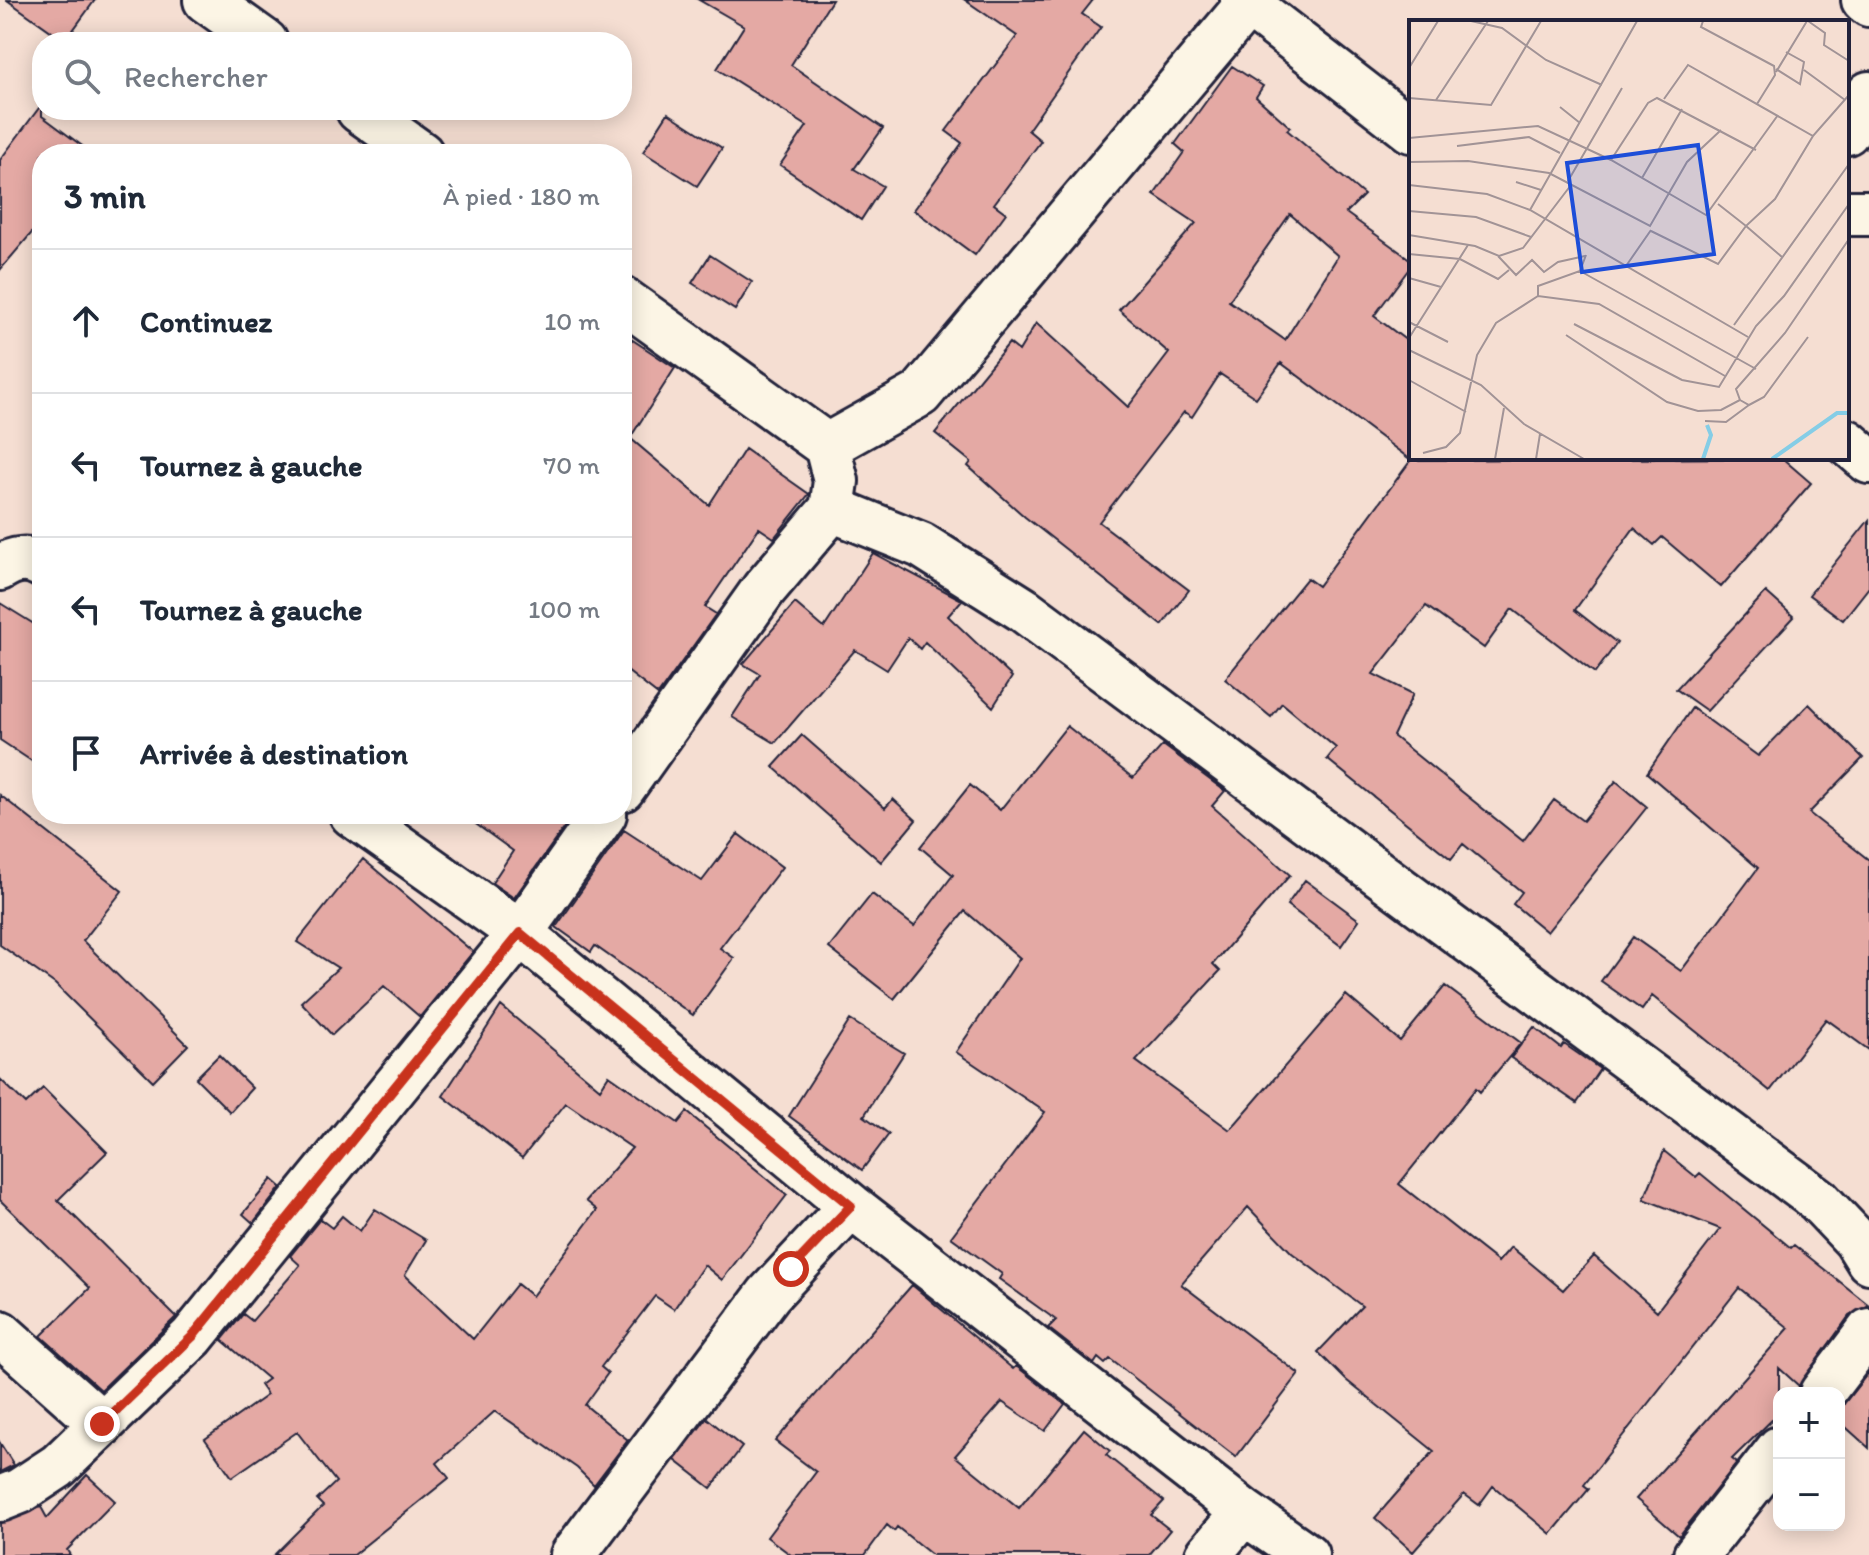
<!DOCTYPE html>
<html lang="fr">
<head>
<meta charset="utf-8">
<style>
	body { margin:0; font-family:Itim,sans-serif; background:#f2f2f3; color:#1f2937 }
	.controls { position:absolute; right:24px; bottom:24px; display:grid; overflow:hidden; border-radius:16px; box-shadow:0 4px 20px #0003 }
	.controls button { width:72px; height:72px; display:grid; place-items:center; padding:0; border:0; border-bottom:2px solid #e0e1e3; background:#fff; color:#1f2937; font:40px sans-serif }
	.stop { position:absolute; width:24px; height:24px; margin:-18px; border:6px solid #c8321e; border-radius:50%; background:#fff }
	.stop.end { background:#c8321e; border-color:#fff; box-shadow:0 2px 8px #0008 }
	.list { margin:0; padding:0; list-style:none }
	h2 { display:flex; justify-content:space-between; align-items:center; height:104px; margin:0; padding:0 32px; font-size:34px }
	h2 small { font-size:26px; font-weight:400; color:#747a83 }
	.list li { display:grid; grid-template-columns:52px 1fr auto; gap:24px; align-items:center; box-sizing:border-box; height:144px; padding:0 32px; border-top:2px solid #e0e1e3 }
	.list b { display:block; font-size:30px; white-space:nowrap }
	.list em { font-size:26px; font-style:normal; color:#747a83 }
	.icon { flex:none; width:44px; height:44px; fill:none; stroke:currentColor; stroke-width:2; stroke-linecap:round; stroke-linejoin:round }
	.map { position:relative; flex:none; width:1869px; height:1555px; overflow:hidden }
	.search { position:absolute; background:#fff; box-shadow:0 4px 20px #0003; left:32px; top:32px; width:600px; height:88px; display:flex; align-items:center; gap:20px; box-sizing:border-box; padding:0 28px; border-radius:32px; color:#747a83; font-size:30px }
	.panel { position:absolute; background:#fff; box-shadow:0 4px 20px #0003; left:32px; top:144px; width:600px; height:680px; border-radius:32px }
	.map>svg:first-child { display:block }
</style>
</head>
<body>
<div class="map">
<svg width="1869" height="1555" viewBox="0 0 1869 1555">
	<rect width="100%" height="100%" fill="#f5ded2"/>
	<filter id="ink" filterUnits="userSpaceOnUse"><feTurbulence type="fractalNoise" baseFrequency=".0125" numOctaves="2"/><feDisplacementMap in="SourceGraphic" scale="16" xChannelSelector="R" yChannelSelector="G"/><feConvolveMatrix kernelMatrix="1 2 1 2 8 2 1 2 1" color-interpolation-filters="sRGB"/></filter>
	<g filter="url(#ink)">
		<path fill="#e4a9a4" stroke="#22223b" stroke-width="2" fill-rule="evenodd" d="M7,0h88l-30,41z
			M699,0h133l-41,65 92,63 -29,41 29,17 -22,34 -81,-55 27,-39 -90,-57 27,-43z
			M965,0h128l-11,14 19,13 -73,103 13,11 -47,63 12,9 -31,42 -61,-45 48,-67 -16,-12 71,-95z
			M1232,66l31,20 -7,11 34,30 -3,3 77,65 -18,18 65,47v6l-37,50 37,28v116l371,-2 29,25 -90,104 -59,-50 -8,8 -20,-17 -59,82 42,33 -22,30 -83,-64 -28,39 -58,-42 -53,68 40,20 -20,42 130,105 31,-41 29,21 33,-40 31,26 -100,125 -34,-28 9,-12 -59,-48 -12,15 -124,-100 9,-11 -54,-45 -11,14 -46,-38 82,-101 11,8 93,-126 -130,-97 -25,35 -36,-24 -28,43 -8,-5 -85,110 90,68 -27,35 -137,-108 -57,-51 3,-4 -36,-29 74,-90 10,8 17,-28 92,84 41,-54 -50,-43 77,-87 -42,-28 30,-43 -9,-8zM1290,214l48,42 -53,84 -56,-39z
			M42,104v12l51,38h-51v67l-42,49v-110z
			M668,113l54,35 -25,38 -54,-34z
			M710,255l42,27 -17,28 -43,-27z
			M622,333l53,35 -45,70 79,67 36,-56 64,45 -35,44 -15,-10 -54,79 11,7 -58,81 -36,-28z
			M1869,520v67l-26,33 -34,-25z
			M873,553l89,47 -14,16 64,61 -19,30 -68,-65 -5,7 -12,-11 -21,32 -32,-20 -80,93 -43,-26 28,-43 -17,-10 52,-61 29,25z
			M1766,592l28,25 -87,94 -31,-22z
			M0,603l42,26v139l-42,-28z
			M1809,704l54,54 -54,55 60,47v190l-43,-31 -56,72 -118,-95 -10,14 -41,-29 32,-44 48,34 77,-103 -111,-95 45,-65 66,48z
			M1067,726l66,52 30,-33 62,46 -13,15 78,69 -77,89 7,7 -84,90 94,69 116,-135 54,46 45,-55 76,57 -41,49 -4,-4 -77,96 99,78 13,-15 52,43 31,-34 63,55 63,-82 -76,-30 20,-48 32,26 4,-4 91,75 3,-3 75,60 -20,11 -50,70 -20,-18v45l-47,46 5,4 -58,73 -43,-37 153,-171 -50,-40 -155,197 5,4 -38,45 -58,-48 -14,19 -15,-11 -51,58 -38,-34 59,-67 -88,-71 -28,-28 44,-46 -70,-53 -44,-46 -67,77 118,90 -63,83 -126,-98 -5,5 -7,-6 -4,6 -46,-36 8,-8 -57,-41 3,-5 -51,-37 94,-125 -89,-60 64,-94 -55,-47 -71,88 -65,-51 43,-54 42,32 39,-51 -33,-28 50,-62 30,25z
			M802,735l83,73 8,-9 23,21 -35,42 -108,-95z
			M0,795l122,96 -39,50 105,104 -35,36 -98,-97 -55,-39z
			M462,814h99l9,5 -56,79 -22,-15 21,-32z
			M624,830l78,51 36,-47 44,33 -62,81 14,10 -41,57 -98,-69 -4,6 -35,-25z
			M363,859l110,93 -53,65 -36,-31 -52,49 -31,-33 37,-34 -41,-26z
			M1305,880l54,40 -18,26 -54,-41z
			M501,1006l99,83 9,-14 69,48 9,-11 100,83 -65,85 -18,-15 -30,44 -19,-13 -54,71 7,6 -23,32 43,35 -34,45 -17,-17 -82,-57 -58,52 12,15 -96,77h-79l49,-49 -6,-6 19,-18 -39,-50 -65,45 -27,-38 62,-44 -7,-10 8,-6 -46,-39 21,-26 9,7 48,-56 -10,-9 30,-37 12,9 10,-12 18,15 15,-22 51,31 -21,35 68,64 44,-55 15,12 65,-86 -11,-9 46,-53 -66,-45 -44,55 -79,-62z
			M850,1020l54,33 -40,63 25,18 -27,36 -73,-54z
			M1534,1027l27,21 3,-4 36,25 -23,34 -66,-45z
			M219,1055l33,33 -22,24 -34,-34z
			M0,1079l26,25 17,-16 64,64 -49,48 118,117 -75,73 -60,-54 49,-48 -90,-88z
			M272,1179l9,8 -28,36 -10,-9z
			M912,1285l101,84 3,-3 49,38 -20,27 -43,-29 -47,54 64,52 65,-79 26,22 -4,4 58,46 -13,14 19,15 -21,25h-217l-35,-28 -3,4 -7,-6 -22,30h-74l-24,-18 49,-65 -41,-31z
			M1869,1372v76l-30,-27v-11z
			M707,1418l35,29 -31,41 -36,-28z
			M0,1443l14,22 -14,7z
			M87,1475l28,26 -48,49 3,5h-70v-32l41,-16 6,11z"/>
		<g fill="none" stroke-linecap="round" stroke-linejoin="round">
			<g stroke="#22223b" stroke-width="50">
				<path id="minor" d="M206,0l59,42
					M1243,0l168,130
					M1864,0l5,4
					M359,110l62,44
					M1847,132l22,-38
					M1847,213h22
					M622,299l205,147
					M1847,442l22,19
					M832,509l4,-28 -9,-35 93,-52 328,-390
					M0,568c13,-9 28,-12 42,-3
					M622,789l142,-200 68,-80 89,36 103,65 794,590 38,40 13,21
					M352,814l168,119 331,273 393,306 62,43
					M0,1333l102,91
					M1822,1393l47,-62
					M0,1499l20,-8 38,-25 134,-129 328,-404 84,-119
					M573,1555l196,-261 82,-88
					M1208,1555l36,-43
					M1696,1555l83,-106"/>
			</g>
			<use href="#minor" stroke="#fcf5e5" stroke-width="44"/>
		</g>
	</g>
	<g fill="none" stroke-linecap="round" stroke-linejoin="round" filter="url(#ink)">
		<path stroke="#c8321e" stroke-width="10" d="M102,1424l90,-87 328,-404 331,273 -60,63"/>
	</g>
	<g transform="translate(1409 20)">
		<rect width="440" height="440" fill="#f5ded2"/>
		<path fill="none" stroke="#85cde6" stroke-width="4" d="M294,439l8,-24 -4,-10M363,439l65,-46h12"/>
		<path fill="none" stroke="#a19396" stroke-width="2" d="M62,1l31,7 44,32 56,25M294,1l-2,6 73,39 1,9 -18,29M399,1l17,12 -1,12 25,16M0,48l29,-47M367,49l24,15 4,-22 -18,-10M395,50l41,30M367,52l31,-51M0,78l82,7 50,-84M255,79l24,-34 125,71 36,-41M27,80l52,-79M151,87l20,16M0,118l129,-12 73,34 95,55 72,-100M48,126l72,-9 31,16M202,140l37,-57 9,-5 99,52M0,142l59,-1 81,12 101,53 37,-64 34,-32M233,158l40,-69M159,161l54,-93M107,162l25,8M0,165l78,9 43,16 218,127M309,184l28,22 29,-27 38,-63M121,190l107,-189M0,191l67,6 55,20M242,211l67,33 28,-38 36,31M0,215l66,11 24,10 24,-8 48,-63M0,234l51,5 38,20 11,-9M89,236l18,19 16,-15 12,12 14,-10 27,-6M217,246l25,-36M171,251l176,98M0,258l32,9M129,276v-10l42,-15 6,-16M0,302l39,20M165,304l108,56 37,7 37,-61 28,-30 65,-92M325,305l115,-161M157,315l101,67 31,9 23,-1 19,-10 -4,-11 49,-56 64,-94M0,318l59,-93M0,330l72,35 43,39 60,35M0,360l57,32M331,380l9,5 15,-8 44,-60M296,401l21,1 23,-17M14,433l23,-6 14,-14 17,-78 19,-32 42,-27 61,8 126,72M86,439l9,-51M127,439l4,-25"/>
		<path fill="#1d4ed8" fill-opacity="0.15" stroke="#1d4ed8" stroke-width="4" d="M289,125l16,109 -132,18 -15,-109z"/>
		<rect width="440" height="440" fill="none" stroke="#22223b" stroke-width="4"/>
	</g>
</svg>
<div class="controls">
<button>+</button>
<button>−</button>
</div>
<div class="stop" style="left:791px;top:1269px"></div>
<div class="stop end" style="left:102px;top:1424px"></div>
<div class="search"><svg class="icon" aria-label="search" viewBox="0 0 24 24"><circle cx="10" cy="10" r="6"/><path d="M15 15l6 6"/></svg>Rechercher</div>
<section class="panel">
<h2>3 min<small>À pied · 180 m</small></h2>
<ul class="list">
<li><svg class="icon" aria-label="ahead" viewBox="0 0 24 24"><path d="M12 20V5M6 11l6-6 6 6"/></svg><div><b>Continuez</b></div><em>10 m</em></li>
<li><svg class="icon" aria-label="left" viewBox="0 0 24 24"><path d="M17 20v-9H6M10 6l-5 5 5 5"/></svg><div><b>Tournez à gauche</b></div><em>70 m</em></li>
<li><svg class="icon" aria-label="left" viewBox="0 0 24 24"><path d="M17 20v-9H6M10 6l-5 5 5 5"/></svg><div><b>Tournez à gauche</b></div><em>100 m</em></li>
<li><svg class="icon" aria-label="arrive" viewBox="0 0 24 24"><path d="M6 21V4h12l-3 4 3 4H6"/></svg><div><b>Arrivée à destination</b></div></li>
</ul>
</section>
</div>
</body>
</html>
